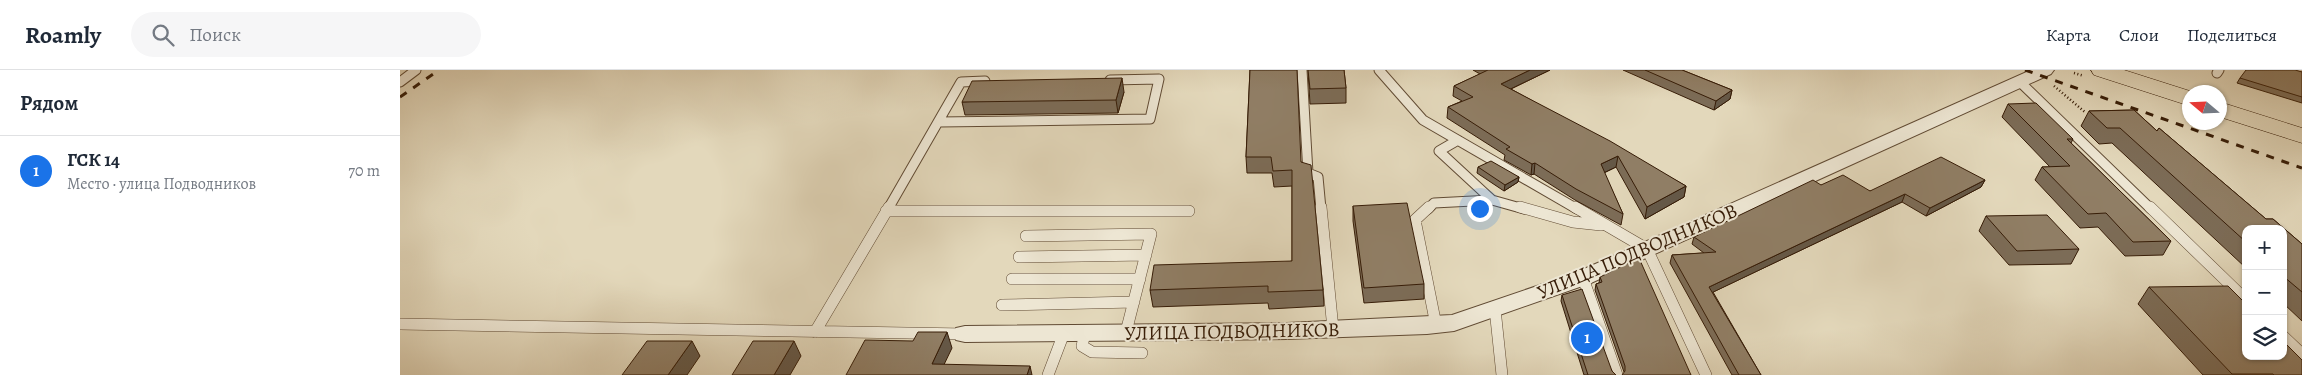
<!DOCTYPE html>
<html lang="ru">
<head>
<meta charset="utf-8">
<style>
	body { margin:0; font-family:Alegreya,serif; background:#f6f6f7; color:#1f2937 }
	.controls { position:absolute; right:15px; bottom:15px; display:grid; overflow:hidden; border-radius:10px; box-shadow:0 1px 4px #0004 }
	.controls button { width:45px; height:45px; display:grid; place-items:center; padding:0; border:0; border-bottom:1px solid #e0e1e3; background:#fff; color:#1f2937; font:25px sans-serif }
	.compass { position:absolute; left:1782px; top:15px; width:45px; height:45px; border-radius:50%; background:#fff; box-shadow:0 1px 4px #0004; rotate:289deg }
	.you { position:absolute; left:1079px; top:138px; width:18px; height:18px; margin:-12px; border:4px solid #fff; border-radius:50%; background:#1a73e8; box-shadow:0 0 0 8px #1a73e833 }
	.badge { display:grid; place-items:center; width:32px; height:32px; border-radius:50%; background:#1a73e8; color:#fff; font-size:16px; font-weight:700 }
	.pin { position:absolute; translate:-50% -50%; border:2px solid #fff; box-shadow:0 1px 5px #0006 }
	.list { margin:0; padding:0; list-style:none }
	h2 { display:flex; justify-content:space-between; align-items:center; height:65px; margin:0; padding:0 20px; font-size:21px }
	h2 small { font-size:16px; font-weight:400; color:#747a83 }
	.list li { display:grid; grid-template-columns:32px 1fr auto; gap:15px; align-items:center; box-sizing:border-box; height:70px; padding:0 20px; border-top:1px solid #e0e1e3 }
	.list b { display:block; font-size:19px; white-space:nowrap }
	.list p { margin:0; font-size:16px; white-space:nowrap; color:#747a83 }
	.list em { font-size:16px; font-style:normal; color:#747a83 }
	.icon { flex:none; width:28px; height:28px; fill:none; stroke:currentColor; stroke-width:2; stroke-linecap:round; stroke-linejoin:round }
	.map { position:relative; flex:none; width:1902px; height:305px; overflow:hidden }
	header { display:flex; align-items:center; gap:30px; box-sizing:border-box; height:70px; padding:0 25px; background:#fff; border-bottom:1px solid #e0e1e3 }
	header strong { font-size:24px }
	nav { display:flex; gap:28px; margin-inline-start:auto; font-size:18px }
	.search { width:350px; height:45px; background:#f6f6f7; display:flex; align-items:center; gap:12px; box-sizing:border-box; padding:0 18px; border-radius:28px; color:#747a83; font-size:19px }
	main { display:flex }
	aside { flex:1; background:#fff }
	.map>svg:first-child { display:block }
</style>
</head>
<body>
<header>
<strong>Roamly</strong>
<div class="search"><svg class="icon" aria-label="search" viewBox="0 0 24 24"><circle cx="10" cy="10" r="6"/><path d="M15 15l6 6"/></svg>Поиск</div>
<nav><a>Карта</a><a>Слои</a><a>Поделиться</a></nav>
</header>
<main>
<aside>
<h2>Рядом<small></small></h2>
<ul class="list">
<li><span class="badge">1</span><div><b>ГСК 14</b><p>Место · улица Подводников</p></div><em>70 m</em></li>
</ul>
</aside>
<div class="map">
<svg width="1902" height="305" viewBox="0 0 1902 305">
	<rect width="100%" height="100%" fill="#e3d8bb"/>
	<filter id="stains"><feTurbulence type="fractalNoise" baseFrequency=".004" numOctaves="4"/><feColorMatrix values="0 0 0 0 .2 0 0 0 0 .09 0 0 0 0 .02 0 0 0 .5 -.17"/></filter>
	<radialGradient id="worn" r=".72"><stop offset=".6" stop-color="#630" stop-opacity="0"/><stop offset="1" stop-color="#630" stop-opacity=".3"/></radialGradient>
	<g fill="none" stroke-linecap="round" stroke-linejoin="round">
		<g stroke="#614b34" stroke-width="11">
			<path id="service-far1" d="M902,0l6,103 10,4 3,32
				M979,0l44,50 154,89
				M1894,0l8,2
				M1817,3l2,-3
				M1619,11l132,128
				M0,12l16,-12
				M539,52l211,-3 9,-40 -49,1
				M1058,70l-19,11 53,49 32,9
				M488,139l73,-127 24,-1
				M1028,139l6,-6 58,-3"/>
		</g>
		<g stroke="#614b34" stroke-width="12">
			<path id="service" d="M921,137l12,122
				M1029,137l-14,13 21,105
				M1120,137l53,15 28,3
				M1175,137l72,42 59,126
				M1750,137l96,93
				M486,141h303
				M626,166l125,-2 -25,98
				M619,187l127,-2
				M1183,208l34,97
				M612,209h128
				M602,235l132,-3
				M1095,239l7,66
				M0,254l565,10
				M415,262l74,-125
				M685,263l-3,13 10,6 50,1
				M1883,266l19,18
				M648,305l16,-42"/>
		</g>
		<g stroke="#614b34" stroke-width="2">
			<path id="minor" d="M1631,0h23l-3,4 -460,209 -137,48 -27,3 -140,5 -322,3 -9,-2 -3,-6 3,-6 9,-2 322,-3 165,-8 123,-42z"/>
		</g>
		<g stroke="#361c07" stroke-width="1">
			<path id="primary" d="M1691,0h33l69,22h-3v14l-96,-31z
				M1820,32l82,26v15l-82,-26z"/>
		</g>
		<path stroke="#361c07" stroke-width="2.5" stroke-dasharray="1 2.5" stroke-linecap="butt" d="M1674,3l10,3
			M1654,16l32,27"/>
		<use href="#service-far1" stroke="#ede6d3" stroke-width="9"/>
		<use href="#service" stroke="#ede6d3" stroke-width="11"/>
		<use href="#minor" fill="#ede6d3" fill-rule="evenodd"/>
		<use href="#primary" fill="#e3d8bb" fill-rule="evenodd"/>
		<path stroke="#361c07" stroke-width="3" stroke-dasharray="8 8" stroke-linecap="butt" d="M1625,0l277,98
			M0,27l39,-27"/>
	</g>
	<path fill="#7c6c57" stroke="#361c07" d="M850,0l51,92 22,128 1,16 -55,3 -1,-6 -115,4 -3,-17 142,-29v-75l-18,1 -2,-14h-25l-1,-16z
		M908,0h36l2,18v15l-36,1z
		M1073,0h77l-39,19 175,97 -2,11 -39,22 -29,-52 -12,6 19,41 -2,11 -46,-25 -41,-26 -3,1 -27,-15 1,-5 -58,-37 1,-11 14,-6 -9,-5 1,-10 26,-12z
		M1223,0h59l50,20 -2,9 -16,11z
		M1896,1l6,1v31l-65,-20 3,-5z
		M724,22l-6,21 -153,2 -3,-13z
		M1608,34l65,35 -2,4 100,98 -8,14 -38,1 -27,-29 -18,1 -45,-48 7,-13h8l-48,-50z
		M1734,40l23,21 2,-3 107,91h7l29,25v77l-19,-18v-74h-37v39l-134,-125 -13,1 -18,-18 8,-15z
		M1078,97l41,10 -1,5 -14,9 -27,-18z
		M1585,110l-4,7 -55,29 -24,-14 -189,90 48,83h-29l-62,-112 2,-8 32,-2 -12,-9 2,-7 127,-52 49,6z
		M953,136l71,78v15l-60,4 -11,-82z
		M1586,146l93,33 -8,15 -62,1 -30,-34z
		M1200,207l91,98 -67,-3 -29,-82 1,-6 3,-1z
		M1749,217l153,88h-99l-65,-71z
		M1162,225l50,76 4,4h-32l-23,-74z"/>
	<path fill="#655847" stroke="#361c07" d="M1130,0h20l-50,24 1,-10z
		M722,8l2,14 -6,21 -2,-13z
		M1332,20l-2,9 -16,11 2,-9z
		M1218,86l-2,11 -17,8 2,-11z
		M1135,93l-1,11 -3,1 1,-11z
		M1119,107l-1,5 -14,9 1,-6z
		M1585,110l-4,7 -55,29 4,-8z
		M1286,116l-2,11 -39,22 2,-12z
		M1505,124l-3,8 -195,93 2,-8z
		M547,262l5,16 -13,27 -7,-11z
		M292,271l8,15 -13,19h-19z
		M394,271l7,15 -11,19h-16z
		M630,296l2,9h-5z"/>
	<path fill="#907e65" stroke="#361c07" d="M850,0h47l4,92 10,3 12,125 -55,2v-6l-118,4 4,-25 138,-4v-91l-19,1 -2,-14h-25z
		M908,0h36l2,18 -36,1z
		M1088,0h42l-29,14 109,57 76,45 -39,21 -29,-51 -17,8 22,50 -47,-25 -41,-26 -3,1 -26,-15 4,-2 -62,-40 25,-10 -19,-11z
		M1245,0h37l50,20 -16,11z
		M1846,0h49l7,2v25l-62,-19z
		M722,8l-6,22 -154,2 10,-21z
		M1636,33l37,36h-6l104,102 -38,1 -27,-29 -18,1 -46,-47 28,-1 -62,-62z
		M1734,40l23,21 2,-3 107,91h7l29,25v48l-19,-16v-47h-37v13l-126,-114h-13l-18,-17z
		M1541,87l44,23 -55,28 -25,-14 -196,93 52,88h-22l-67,-120 44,-3 -22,-15 119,-57 8,5 22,-10 27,16z
		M1091,91l28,16 -14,8 -27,-18z
		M1007,133l17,81 -60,4 -11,-82z
		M1647,145l32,34 -62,2 -31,-35z
		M1239,188l52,117h-69l3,-4v-5l-29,-82 6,-2 -2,-5z
		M1828,216l18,18v52h37v-15l19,19v15h-28l-1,-1h-41l-83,-87z
		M1182,219l30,82 4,4h-28l-26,-80z
		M518,262h29l-15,32 98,2 -3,9h-181l19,-35 48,1z
		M247,271h45l-24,34h-46z
		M353,271h41l-20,34h-42z"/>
	<g text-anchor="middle" stroke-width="4" stroke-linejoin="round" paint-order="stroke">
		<g font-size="20" fill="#361c07" stroke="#ede6d3">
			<text transform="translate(1237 181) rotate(-23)" y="7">УЛИЦА ПОДВОДНИКОВ</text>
			<text transform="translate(832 261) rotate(-1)" y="7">УЛИЦА ПОДВОДНИКОВ</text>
		</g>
	</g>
	<rect width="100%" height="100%" filter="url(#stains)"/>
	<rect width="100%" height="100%" fill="url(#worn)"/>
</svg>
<div class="controls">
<button>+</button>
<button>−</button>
<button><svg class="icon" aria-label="layers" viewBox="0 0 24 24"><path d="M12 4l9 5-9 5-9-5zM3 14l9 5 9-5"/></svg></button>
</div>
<svg class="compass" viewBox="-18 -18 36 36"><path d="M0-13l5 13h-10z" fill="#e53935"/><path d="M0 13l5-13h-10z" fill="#747a83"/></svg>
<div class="you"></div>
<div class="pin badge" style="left:1187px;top:268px">1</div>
</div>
</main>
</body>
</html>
